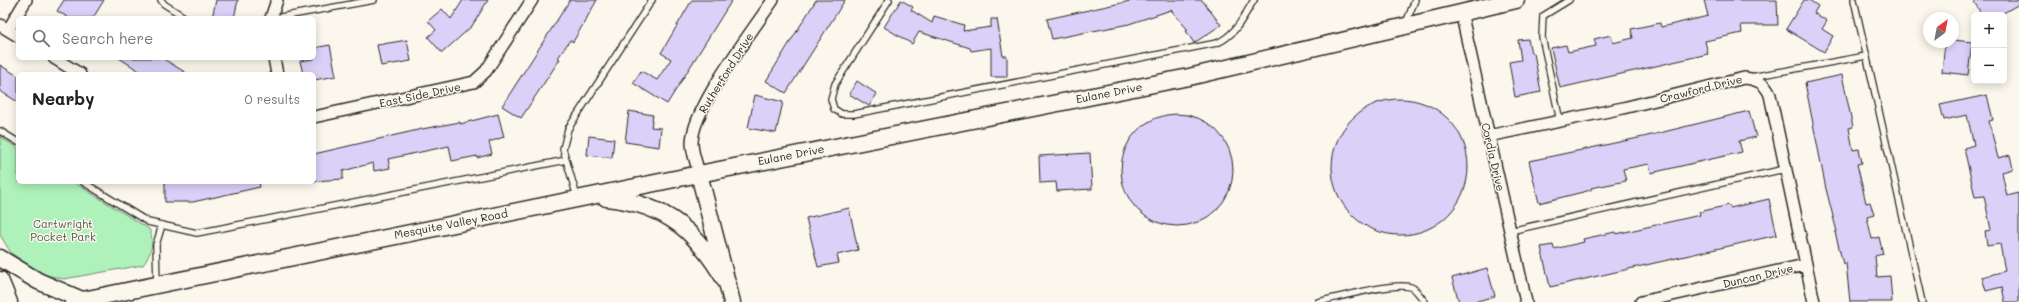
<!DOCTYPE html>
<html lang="en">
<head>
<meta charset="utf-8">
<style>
	body { margin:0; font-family:Mali,sans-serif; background:#f2f2f2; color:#202124 }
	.controls { position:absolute; right:12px; top:12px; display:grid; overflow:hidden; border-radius:6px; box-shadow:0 2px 10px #0003 }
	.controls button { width:36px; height:36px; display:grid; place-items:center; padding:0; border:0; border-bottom:1px solid #e0e0e0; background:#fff; color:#202124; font:20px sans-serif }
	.compass { position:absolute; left:1923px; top:12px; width:36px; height:36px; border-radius:50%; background:#fff; box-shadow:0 2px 10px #0003; rotate:32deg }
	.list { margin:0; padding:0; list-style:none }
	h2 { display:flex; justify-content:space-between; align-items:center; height:52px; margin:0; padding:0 16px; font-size:17px }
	h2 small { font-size:13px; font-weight:400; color:#757577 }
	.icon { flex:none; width:22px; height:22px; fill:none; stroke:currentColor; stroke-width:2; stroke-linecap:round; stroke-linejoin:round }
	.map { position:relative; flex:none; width:2019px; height:302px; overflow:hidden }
	.search { position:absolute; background:#fff; box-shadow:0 2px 10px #0003; left:16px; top:16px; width:300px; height:44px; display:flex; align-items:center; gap:10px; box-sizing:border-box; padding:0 14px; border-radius:6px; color:#757577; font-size:15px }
	.panel { position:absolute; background:#fff; box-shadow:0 2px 10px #0003; left:16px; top:72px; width:300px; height:112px; border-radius:6px }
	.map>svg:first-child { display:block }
</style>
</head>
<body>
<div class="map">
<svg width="2019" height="302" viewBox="0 0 2019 302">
	<rect width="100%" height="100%" fill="#fbf7ec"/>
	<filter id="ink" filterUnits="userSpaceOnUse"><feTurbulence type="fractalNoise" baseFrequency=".025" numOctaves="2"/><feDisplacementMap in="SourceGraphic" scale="8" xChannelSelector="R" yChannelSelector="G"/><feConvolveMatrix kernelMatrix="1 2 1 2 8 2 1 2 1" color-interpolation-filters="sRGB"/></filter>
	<g filter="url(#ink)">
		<path fill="#aef1ba" stroke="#6c8e72" d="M0,137l18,11v34h55l76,47c6,11 2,26 -6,36l-79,14 -18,-4 -14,-7 -21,-15 -11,-18z"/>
		<path fill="#dad0f8" stroke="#2b2b2b" d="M64,0h40l-11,18h-24l-12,-7z
			M216,0h22l-4,18h-22z
			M463,0h25l-16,26 -30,27 -14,-16 8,-7 -8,-9 14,-12 9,10z
			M570,0h27l-24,42 -3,-2 -12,18 2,1 -39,59 -19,-12z
			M692,0h40l-65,104 -34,-21 8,-12 16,9 14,-21 -10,-6z
			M816,0h29l-59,93 -20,-12z
			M901,0l12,7 -2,3 21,13 2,-7 30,9 -1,6 28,-4v-8h6l6,37h4v21h-16v-29l-20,3 -1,-3 -51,-16 -7,12 -28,-17z
			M1135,0h67l19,25 -27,18 -8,-12 2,-1 -17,-20 -42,14 -77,15 -5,-20z
			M1704,0h73l1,25h-37l1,8 -37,8 3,13 -148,34 -9,-40 15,-3 2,7 28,-6 -2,-7 17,-4 2,8 20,-5 -2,-9 29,-6 1,4 47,-11z
			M1804,0h5l9,6 -4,7 13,8 -5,8 11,7 -9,16 -38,-23z
			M1973,0h46v4l-19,11h-18z
			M1528,39l3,14h3l7,39 -26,5 -6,-35 12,-2 -3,-20z
			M407,40l4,21 -30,5 -4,-21z
			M1953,40l19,2 -4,33 -26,-3 3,-30h8z
			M330,45l6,31 -22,4v-6h-11l-3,-13 14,-2v-11z
			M119,58h43l26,16h-44z
			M0,65l18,11v26l-18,-11z
			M1842,75l11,52 -4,1 4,22 6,-1 3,14 -5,1 9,39 4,-1 4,13 -7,2 5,22 7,-2 4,17 -8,2 2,21 13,-1 2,26h-42l-4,-39 -3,1 -8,-32h2l-11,-43 -21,-106z
			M857,81l20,13 -8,12 -20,-12z
			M755,95l28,7 -7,31 -28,-5z
			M1987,95l6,25 -4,1 9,37 12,-3 3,14 -11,3 5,24 12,-3v109h-14l-3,-15 -16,4 -4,-14 23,-6 -5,-27 -13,2 -2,-15 6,-1 -7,-34 -9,1 -11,-49 10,-3 -7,-30 -23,5 -4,-15z
			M1332 167a68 68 0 1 1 136 0a68 68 0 1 1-136 0Z
			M629,111l24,4 -2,12 10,1 -2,19 -34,-5z
			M1749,111l7,26 -17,4 3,11 -91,21 -2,-9 -26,5 3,12 -35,7v2l-52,13 -10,-42 114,-24z
			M1121 170a56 56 0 1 1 112 0a56 56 0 1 1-112 0Z
			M498,114l6,23 -15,5 3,12 -15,4v-2l-25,5 -3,-15 -61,13 2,9 -16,3 -1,-8 -30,8v8l-29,2v-27l108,-25 38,-7v2z
			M589,136l25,3 -2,19 -25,-3z
			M1090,153l2,36 -35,2 -1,-9 -16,1 -1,-27z
			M165,182h94l1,5 -67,15h-28z
			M1769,199l8,36 -227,52 -9,-40 12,-2 1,4 30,-7 -1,-3 32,-7 1,2 84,-19 -1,-3 30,-7 1,3z
			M849,208l9,42 -21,5 2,8 -21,4 -12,-49z
			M1487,268l8,28 -21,6h-15l-7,-24z"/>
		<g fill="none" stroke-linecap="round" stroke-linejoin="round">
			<g stroke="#2b2b2b" stroke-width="8">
				<path id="lane" d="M161,0l3,4 22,14
					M889,0l-54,84 -4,15 3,10 8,5h12l363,-71c19,-8 26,-26 37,-43
					M1854,0l68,302
					M275,18l99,-18
					M1406,23l9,-23
					M1751,77l115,-21
					M1560,121l-18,-84 1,-21 26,-16
					M0,131l18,11
					M83,182l65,40 49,11 369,-73
					M577,197l-14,-48 5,-20 84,-129
					M1510,231l275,-62
					M157,284l-1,-39 6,-20
					M1318,302c18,-4 81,-22 95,-14 4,3 9,10 12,14"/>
			</g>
			<g stroke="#2b2b2b" stroke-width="14">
				<path id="street" d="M1461,12l65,290
					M271,18l6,-18
					M0,25l18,11
					M8,30l18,-30
					M54,58l26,16
					M274,58l3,16
					M314,117l160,-35 12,-11 46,-71
					M1488,136l135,-28 121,-30c13,1 21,5 26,17l44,207
					M699,174c-2,-10 -7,-21 -7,-31 0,-35 60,-111 81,-143
					M1641,302l164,-37"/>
			</g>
			<g stroke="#2b2b2b" stroke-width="19">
				<path id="secondary" d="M699,174l33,128
					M606,198c62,6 92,35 122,87
					M0,258l38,23 44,19
					M0,280l9,22
					M73,302l626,-128 490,-97 327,-77"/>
			</g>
			<use href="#lane" stroke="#fbf7ec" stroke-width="5.5"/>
			<use href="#street" stroke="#fbf7ec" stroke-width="11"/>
			<use href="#secondary" stroke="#fbf7ec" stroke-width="16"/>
		</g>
	</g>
	<g text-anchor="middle" stroke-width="3" stroke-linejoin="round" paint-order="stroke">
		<g font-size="11" fill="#2b2b2b" stroke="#fbf7ec">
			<text transform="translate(726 73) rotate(-58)" y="4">Rutherford Drive</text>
			<text transform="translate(1701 89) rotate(-14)" y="4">Crawford Drive</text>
			<text transform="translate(1109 93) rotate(-11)" y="4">Eulane Drive</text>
			<text transform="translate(420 95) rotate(-12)" y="4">East Side Drive</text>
			<text transform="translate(791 155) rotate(-11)" y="4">Eulane Drive</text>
			<text transform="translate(1493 157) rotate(77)" y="4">Cordia Drive</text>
			<text transform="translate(451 224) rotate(-11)" y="4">Mesquite Valley Road</text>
			<text transform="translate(1758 276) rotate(-13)" y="4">Duncan Drive</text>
		</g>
		<g font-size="11" fill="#4c5c4f" stroke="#fbf7ec">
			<text x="63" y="228">Cartwright<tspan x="63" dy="13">Pocket Park</tspan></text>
		</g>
	</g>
</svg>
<div class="controls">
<button>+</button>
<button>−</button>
</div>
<svg class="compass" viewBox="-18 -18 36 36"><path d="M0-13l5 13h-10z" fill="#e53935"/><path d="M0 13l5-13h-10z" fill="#757577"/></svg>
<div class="search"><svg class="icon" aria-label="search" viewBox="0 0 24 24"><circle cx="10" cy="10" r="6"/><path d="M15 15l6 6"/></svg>Search here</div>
<section class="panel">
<h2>Nearby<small>0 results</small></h2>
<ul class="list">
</ul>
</section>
</div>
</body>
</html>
